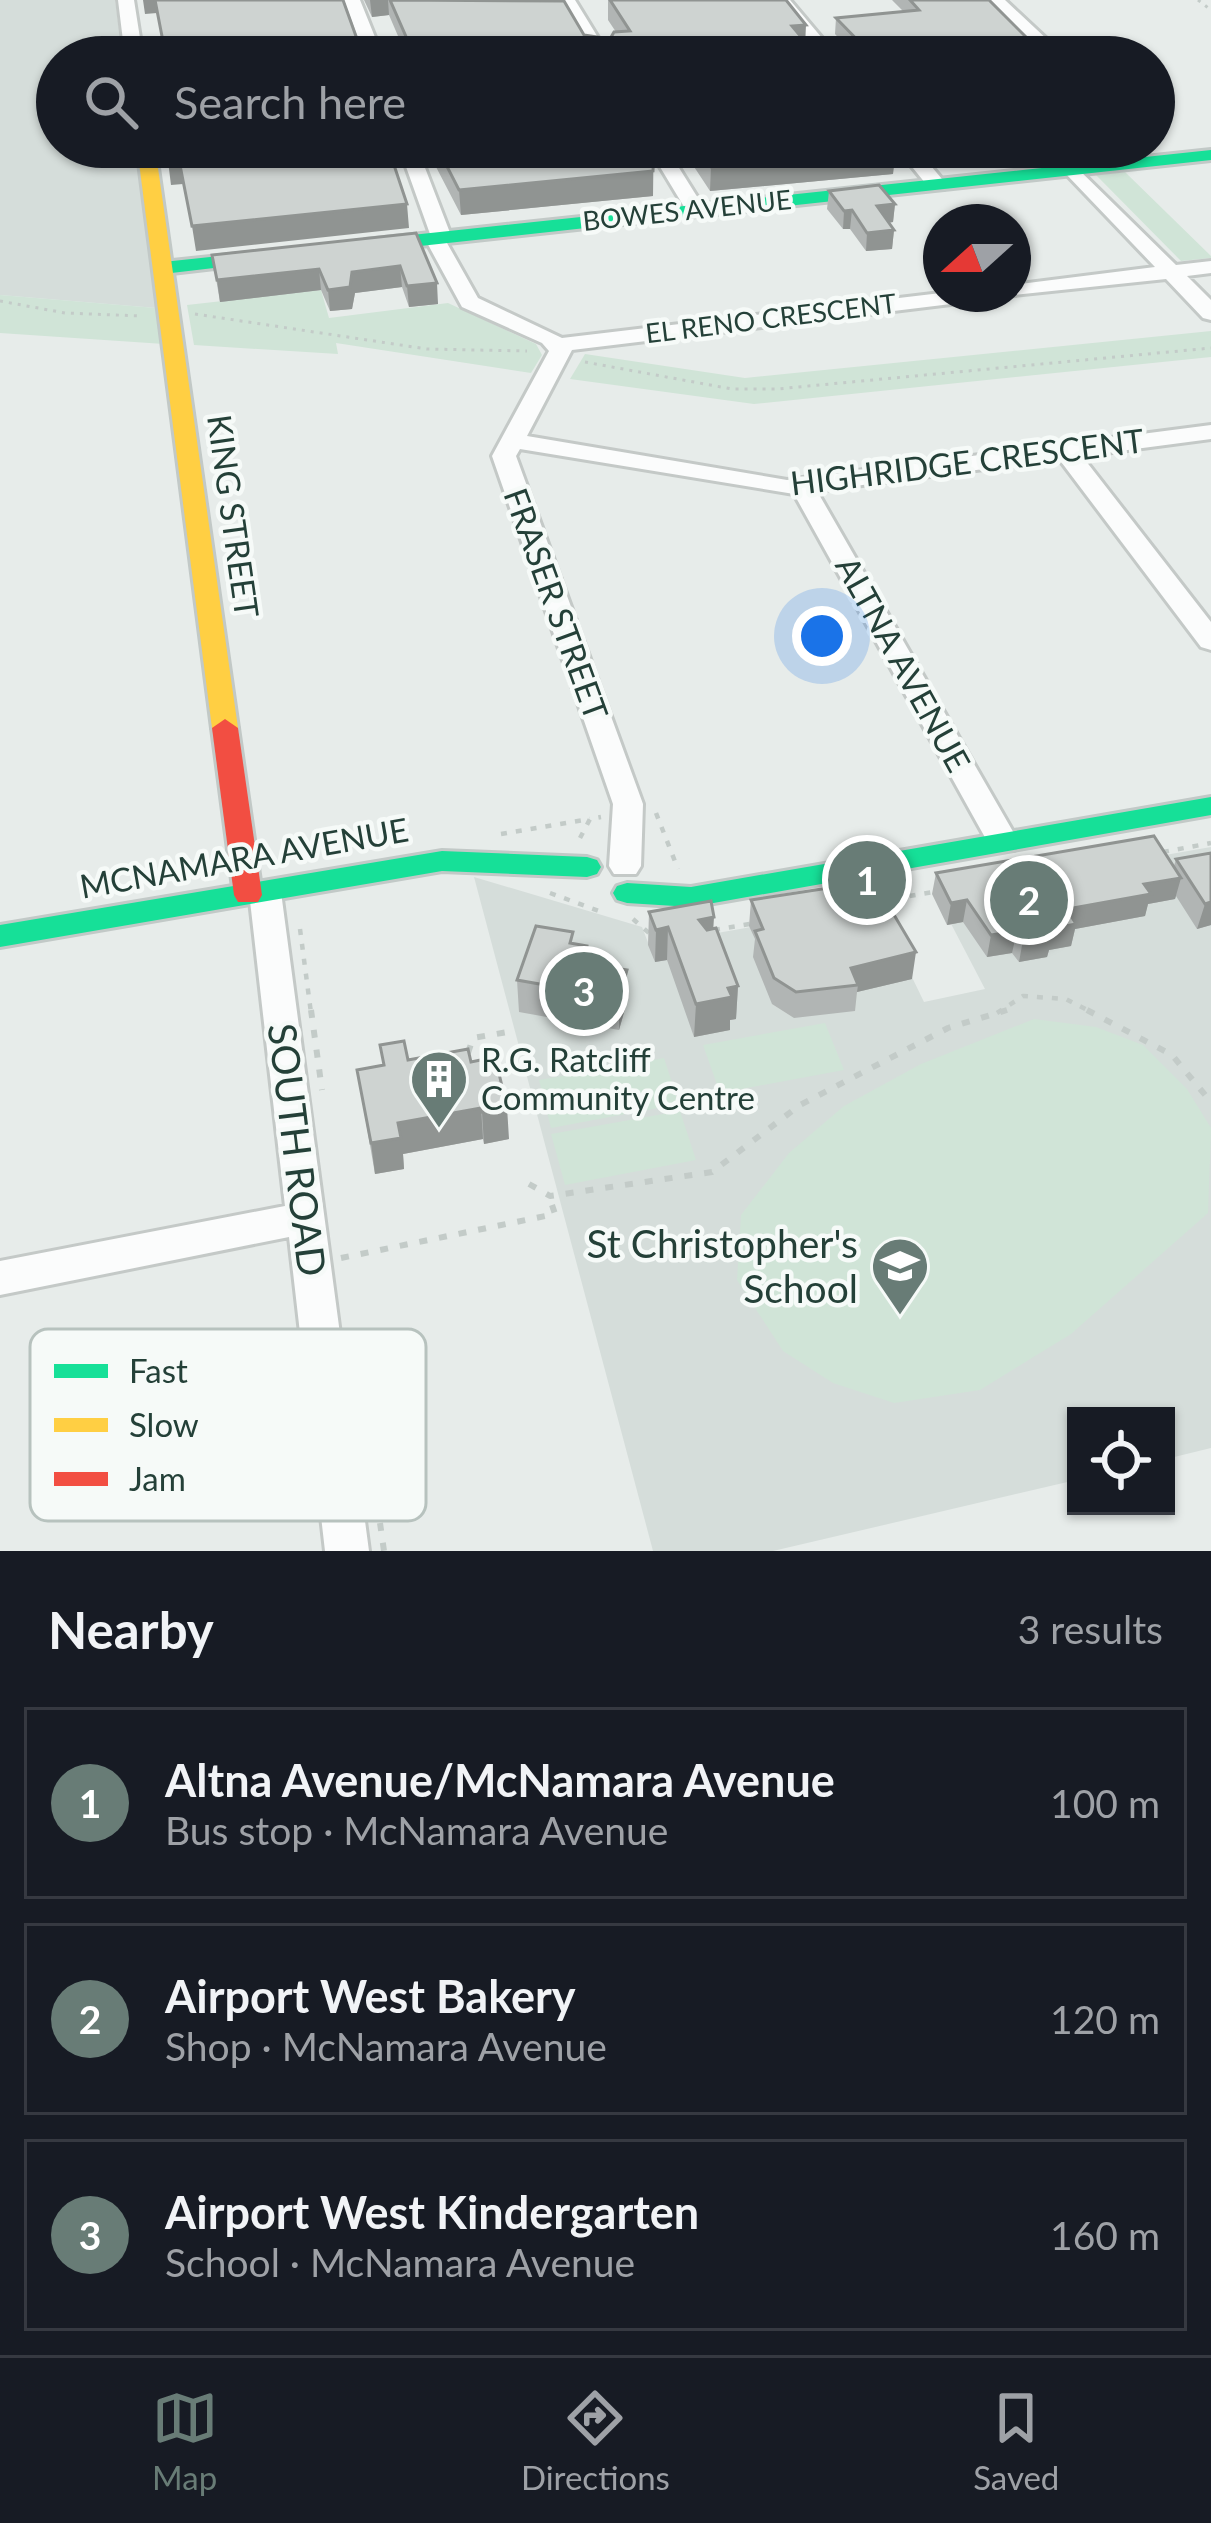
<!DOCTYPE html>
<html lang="en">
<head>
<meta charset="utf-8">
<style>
	body { margin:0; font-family:Lato,sans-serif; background:#242831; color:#f1f3f6 }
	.controls { position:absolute; right:36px; bottom:36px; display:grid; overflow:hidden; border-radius:0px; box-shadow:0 3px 9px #0004 }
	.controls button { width:108px; height:108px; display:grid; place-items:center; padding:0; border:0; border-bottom:3px solid #363941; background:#171b24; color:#f1f3f6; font:60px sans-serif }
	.compass { position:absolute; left:923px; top:204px; width:108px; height:108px; border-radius:50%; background:#171b24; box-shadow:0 3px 9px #0004; rotate:249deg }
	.you { position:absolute; left:822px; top:636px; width:42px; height:42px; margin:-30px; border:9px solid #fff; border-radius:50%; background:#1a73e8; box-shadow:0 0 0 18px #1a73e833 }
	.badge { display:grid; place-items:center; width:78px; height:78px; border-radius:50%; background:#687c76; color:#fff; font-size:39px; font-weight:700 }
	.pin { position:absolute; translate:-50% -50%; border:6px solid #fff; box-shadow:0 3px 12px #0006 }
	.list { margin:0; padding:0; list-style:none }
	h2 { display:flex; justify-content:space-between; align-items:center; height:156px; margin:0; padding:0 48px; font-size:51px }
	h2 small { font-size:39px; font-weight:400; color:#9ea1a6 }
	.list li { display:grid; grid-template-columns:78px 1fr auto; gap:36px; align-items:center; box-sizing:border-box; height:192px; margin:0 24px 24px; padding:0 24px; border:3px solid #363941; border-radius:0px }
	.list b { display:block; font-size:45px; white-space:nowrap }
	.list p { margin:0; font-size:39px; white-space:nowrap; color:#9ea1a6 }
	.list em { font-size:39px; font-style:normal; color:#9ea1a6 }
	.icon { flex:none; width:66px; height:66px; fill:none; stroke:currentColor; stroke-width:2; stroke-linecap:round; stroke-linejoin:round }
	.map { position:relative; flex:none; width:1211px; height:1551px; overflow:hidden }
	.search { position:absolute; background:#171b24; box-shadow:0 3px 9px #0004; left:36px; right:36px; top:36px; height:132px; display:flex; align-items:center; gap:30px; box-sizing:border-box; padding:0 42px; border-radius:66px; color:#9ea1a6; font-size:45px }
	.sheet { height:804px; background:#171b24 }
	nav { display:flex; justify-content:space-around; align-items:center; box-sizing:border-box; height:168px; border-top:3px solid #363941; background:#171b24; font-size:33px; color:#9ea1a6 }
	nav a { display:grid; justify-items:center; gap:6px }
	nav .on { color:#687c76 }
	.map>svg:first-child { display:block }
</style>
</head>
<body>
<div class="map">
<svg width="1211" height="1551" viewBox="0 0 1211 1551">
	<rect width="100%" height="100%" fill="#e7ecea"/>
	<path fill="#d5ddda" d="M0,0h115l8,57h-66v90h78l21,161 -156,-13z
		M1211,847v601l-45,11v-43h-90v64l-303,71h-120l-179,-674 168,50 7,18 228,-40 47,97 61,-13 -49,-94z"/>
	<path fill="#d0e4d7" d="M1125,172l86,84v2l-30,3 -85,-86z
		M321,290l8,28 119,-15 88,41 6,11 -11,18 -195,-30 2,11 -144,-9 -7,-40z
		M0,295l156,13 8,36 -164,-11z
		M1211,331v26l-457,47 -184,-25 15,-25 160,24z
		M1034,1019l62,8 47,18 44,44 24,39 -3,85 -137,121 -91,56 -86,13 -61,-20 -50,-32 -46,-71 4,-65 48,-62 55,-47 77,-42z
		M825,1023l19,47 -124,23 -17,-48z
		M664,1058l15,46 -128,24 -12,-48z
		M680,1111l16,49 -131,25 -14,-51z"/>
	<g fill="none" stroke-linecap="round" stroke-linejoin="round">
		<g stroke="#c4c9c7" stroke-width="6">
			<path id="street" d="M118,0h16l9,57h-18z
				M344,0h16l23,57h-18z
				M559,0h16l35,57h-18z
				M773,0h17l48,57h-18z
				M987,0h18l61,57h-19z
				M399,147h18l35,91 -5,5 31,55 84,40 379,-45 54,1 -11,6 -412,50 -45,86 260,44 424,-55v14l-129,17 129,166v28l-10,-3 -142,-188 -242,32 202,351 -5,8h-22l-198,-356 -274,-45 -4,7 127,348 -2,62 -5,8h-22l-5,-8 4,-62 -121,-348 57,-105 -7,-8 -80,-36 -37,-68 5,-5z
				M648,147h18l40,64 -3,4h-14z
				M896,147h19l32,38 -3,4h-14z
				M1073,164l103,101 35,-4v12l-24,3 24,24v20l-8,-2 -37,-39 -161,17 8,-2v-9l142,-18 -89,-93 -3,-4z
				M265,881l11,3 5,8 88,659h-44l-36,-314 -289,58v-34l285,-55 -36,-314 5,-8z"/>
		</g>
		<g stroke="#c2c9c7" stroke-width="6">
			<path id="fast" d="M1211,150v10l-846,92 -9,-6 9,-6z
				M267,251l7,2v8l-111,13 -9,-6 9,-6z
				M1211,797v18l-520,92 -64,-4 -10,-3 -4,-7 4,-7 10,-3 64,4z
				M442,851l145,6 10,3 4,7 -4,7 -10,3 -145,-6 -442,76v-22z"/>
		</g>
		<g stroke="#c2c9c7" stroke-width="6">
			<path id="slow" d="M137,147h18l83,581 -13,9 -13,-9z"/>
		</g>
		<g stroke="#c2c9c7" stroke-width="6">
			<path id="jam" d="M225,719l13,9 24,167 -4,7h-20l-4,-7 -22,-167z"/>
		</g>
		<path stroke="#c3cbc8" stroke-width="3" stroke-dasharray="3 6" stroke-linecap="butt" d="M1198,0l13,10
			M0,301l65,12 76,3
			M195,314l232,35 100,2
			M585,362l147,27h45l434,-41"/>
		<path stroke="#c3cbc8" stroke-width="4.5" stroke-dasharray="6 9" stroke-linecap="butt" d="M656,813l22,56
			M501,834l89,-15
			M580,838l10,-19 11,-2
			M1163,852l48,-9
			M550,893l49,18
			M880,901l53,-9
			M633,919l16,14
			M300,929l11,84
			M714,930l36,-6
			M997,1013l26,-17 43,3 27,14"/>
		<path stroke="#c3cbc8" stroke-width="6" stroke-dasharray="8 12" stroke-linecap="butt" d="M311,1010l11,80
			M1087,1010l85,45 39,47
			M468,1053l5,-15 40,-7
			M529,1184l21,12 162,-24 88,-67 148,-77 59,-18
			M341,1258l214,-44 -5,-15
			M380,1523l4,28"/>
		<use href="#street" fill="#fbfcfc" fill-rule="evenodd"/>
		<use href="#fast" fill="#16e098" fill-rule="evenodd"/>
		<use href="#slow" fill="#ffcf43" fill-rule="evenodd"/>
		<use href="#jam" fill="#f24e42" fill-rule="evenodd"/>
	</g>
	<path fill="#b1b5b4" d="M364,0h185l35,35 26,4 6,-7 -8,-12v-20h178l19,42 13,15h-411l-18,-42 -17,2z
		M892,0h97l57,57h-190l-21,-23 1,-16 67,-7z
		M434,147h137l-30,3 8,14 105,-16 -1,48 -192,19 -26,-50z
		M681,147h213l-1,27 -183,17z
		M932,147h180l-165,20z
		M829,191l66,13 -2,18 -4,1 5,7 -2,19 -26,2 -16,-22h-7l-16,-20z
		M416,233l22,71 -29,3 -7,-20 -47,6 -3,16 -22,2 -9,-21 -101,12 -8,-47z
		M1211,853v72l-14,4 -21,-33 -1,3 -27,5 -3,12 -70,13 -4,17 -22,4 -2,7 -28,5 -7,-9 -25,4 -24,-35 -16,3 -15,-31 4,-21 238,-7 2,-7z
		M751,900l161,79 -55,13 -2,19 -61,7 -22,-14 -19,-47 2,-18 -6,-13z
		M649,912l64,17 25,57 -2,33 -6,1v10l-36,7 -27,-77 -12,2 -7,-17z
		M574,944l13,19 40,7v32l-8,28 -100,-18 -2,-32z
		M380,1045l28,15 63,2 38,77 -25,5 -1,-5 -80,15 1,15 -29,5 -18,-104 26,-5z"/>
	<path fill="#909492" d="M143,0h12l2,13 -12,1z
		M370,0h18l1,15 -17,2z
		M806,25l-1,22 -13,-21z
		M357,39l2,18h-8l-1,-17z
		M967,147h145l-165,20 3,-18z
		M896,150l-3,24 -183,17 1,-24z
		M179,160l4,24 -12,1 -3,-24z
		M653,171v25l-192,19 -2,-25z
		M407,204l2,24 -213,23 -4,-25z
		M895,204l-2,18 -18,2 2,-18z
		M852,210l-2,19h-7l1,-18z
		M894,230l-2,19 -26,2 1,-18z
		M400,266l2,21 -47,6 -3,16 -22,2 -2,-21 24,-18z
		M319,269l2,21 -101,12 -3,-22z
		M437,283l1,21 -29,3 -2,-21z
		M1181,878l-6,21 -27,5 -3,12 -70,13 -4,17 -22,4 -2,7 -28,5 4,-22 26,-11 18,-20 77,-25z
		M967,900l-4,22 -16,3 4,-22z
		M1211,902v23l-14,4 8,-25z
		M714,917l-2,33 -13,-30z
		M668,927l-1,33 -12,2 1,-32z
		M1017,931l-5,22 -25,4 4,-22z
		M916,952l-4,27 -55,13 1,-7 -7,-17z
		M627,970v32l-8,28v-32z
		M738,986l-2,33 -6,1v10l-36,7 2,-33 32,-16z
		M507,1107l2,32 -25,5 -2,-32z
		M481,1108l2,31 -80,15 1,15 -29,5 -4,-31 27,-20z"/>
	<path fill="#ced3d1" stroke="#909492" stroke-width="3" d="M155,0h188l14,39 -7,1 6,17h-190z
		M390,0l174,1 20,34 26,4 4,-7 16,-1 -20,-31h176l20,25 -14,1 26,31h-403z
		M910,0h79l57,57h-172l-38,-39 83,-8z
		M165,147h223l19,57 -215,22 -13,-66 -11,1z
		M437,147h103l9,17 24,-2 10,-15 71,1 -1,23 -194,19z
		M697,147h197l2,3 -185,17z
		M879,185l16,19 -18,2 17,24 -27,3 -15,-23 -8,1 -15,-20z
		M416,233l21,50 -30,3 -7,-20 -48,6 -2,15 -22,3 -9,-21 -102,11 -5,-25z
		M1154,836l27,42 -37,6 7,10 -84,15 9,15 -27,5 3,6 -29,5 -6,-9 -26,4 -24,-35 -16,3 -15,-30z
		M1211,853v49l-6,2 -29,-45z
		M874,881l42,71 -65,16 7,17 -62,7 -22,-14 -19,-47 8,-2 -12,-29z
		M711,901l3,16 -15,3 8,10 9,-2 22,58 -10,2 4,9 -36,7 -28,-77 -12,3 -7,-18z
		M536,926l37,6 -3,11 17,3 -2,17 42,7 -8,28 -102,-18z
		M404,1041l4,19 60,-11 3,13 24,-5 12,50 -25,5 -1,-4 -83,15 3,15 -30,5 -14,-73 27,-5 -4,-20z"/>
	<defs>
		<g id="building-pin" transform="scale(3)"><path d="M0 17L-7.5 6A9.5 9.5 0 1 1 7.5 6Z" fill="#687c76" stroke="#f6faf8"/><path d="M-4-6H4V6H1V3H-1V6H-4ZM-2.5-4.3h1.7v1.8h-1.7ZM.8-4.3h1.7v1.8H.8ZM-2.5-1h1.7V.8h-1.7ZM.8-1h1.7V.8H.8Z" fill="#fff"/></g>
		<g id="school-pin" transform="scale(3)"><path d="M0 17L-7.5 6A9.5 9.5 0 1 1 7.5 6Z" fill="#687c76" stroke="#f6faf8"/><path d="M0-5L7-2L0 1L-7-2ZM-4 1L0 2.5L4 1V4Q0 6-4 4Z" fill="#fff"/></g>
	</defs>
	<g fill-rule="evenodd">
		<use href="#building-pin" x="439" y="1079"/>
		<use href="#school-pin" x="900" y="1266"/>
	</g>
	<g text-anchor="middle" stroke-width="9" stroke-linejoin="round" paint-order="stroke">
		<g font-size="27" fill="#244038" stroke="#f6faf8">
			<text transform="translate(687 211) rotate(-6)" y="9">BOWES AVENUE</text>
			<text transform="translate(771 319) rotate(-7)" y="9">EL RENO CRESCENT</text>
		</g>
		<g font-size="33" fill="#244038" stroke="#f6faf8">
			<text transform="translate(967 462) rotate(-7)" y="12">HIGHRIDGE CRESCENT</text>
			<text transform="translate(233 516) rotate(82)" y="12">KING STREET</text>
			<text transform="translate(556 604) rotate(70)" y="12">FRASER STREET</text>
			<text transform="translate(903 664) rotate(61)" y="12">ALTNA AVENUE</text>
			<text transform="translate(244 858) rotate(-10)" y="12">MCNAMARA AVENUE</text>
		</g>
		<g font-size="33" fill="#244038" stroke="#f6faf8" text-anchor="start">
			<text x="481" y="1072">R.G. Ratcliff<tspan x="481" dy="38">Community Centre</tspan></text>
		</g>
		<g font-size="39" fill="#244038" stroke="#f6faf8">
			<text transform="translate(297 1150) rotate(83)" y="14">SOUTH ROAD</text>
		</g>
		<g font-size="39" fill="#244038" stroke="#f6faf8" text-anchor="end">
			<text x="858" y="1258">St Christopher's<tspan x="858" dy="45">School</tspan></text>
		</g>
	</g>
	<rect x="30" y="1329" width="396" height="192" rx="18" fill="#f6faf8" stroke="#b7c2be" stroke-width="3"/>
	<rect x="54" y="1364" width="54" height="14" fill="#16e098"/>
	<rect x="54" y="1418" width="54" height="14" fill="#ffcf43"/>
	<rect x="54" y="1472" width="54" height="14" fill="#f24e42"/>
	<g font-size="33" fill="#244038">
		<text x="129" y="1383">Fast</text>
		<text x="129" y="1437">Slow</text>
		<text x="129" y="1491">Jam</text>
	</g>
</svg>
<div class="controls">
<button><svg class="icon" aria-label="locate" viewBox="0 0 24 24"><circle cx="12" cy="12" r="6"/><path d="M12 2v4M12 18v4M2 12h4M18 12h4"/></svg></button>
</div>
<svg class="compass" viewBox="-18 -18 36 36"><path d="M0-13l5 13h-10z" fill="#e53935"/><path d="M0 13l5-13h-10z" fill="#9ea1a6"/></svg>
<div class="you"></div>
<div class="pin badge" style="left:867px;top:880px">1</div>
<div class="pin badge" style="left:1029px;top:900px">2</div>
<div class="pin badge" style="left:584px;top:991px">3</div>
<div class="search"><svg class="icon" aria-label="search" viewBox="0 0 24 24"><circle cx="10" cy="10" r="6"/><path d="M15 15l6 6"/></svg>Search here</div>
</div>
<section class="sheet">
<h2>Nearby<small>3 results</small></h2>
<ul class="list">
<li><span class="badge">1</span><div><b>Altna Avenue/McNamara Avenue</b><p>Bus stop · McNamara Avenue</p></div><em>100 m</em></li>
<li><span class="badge">2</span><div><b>Airport West Bakery</b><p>Shop · McNamara Avenue</p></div><em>120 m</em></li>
<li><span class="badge">3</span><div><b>Airport West Kindergarten</b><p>School · McNamara Avenue</p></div><em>160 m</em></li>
</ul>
</section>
<nav>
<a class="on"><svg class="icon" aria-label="map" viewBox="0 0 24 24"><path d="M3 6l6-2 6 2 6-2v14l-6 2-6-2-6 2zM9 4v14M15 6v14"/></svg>Map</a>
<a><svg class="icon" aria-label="directions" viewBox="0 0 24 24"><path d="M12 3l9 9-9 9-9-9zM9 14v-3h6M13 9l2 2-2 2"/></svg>Directions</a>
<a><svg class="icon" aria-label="saved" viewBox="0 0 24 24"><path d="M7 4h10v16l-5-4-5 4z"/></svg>Saved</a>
</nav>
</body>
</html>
